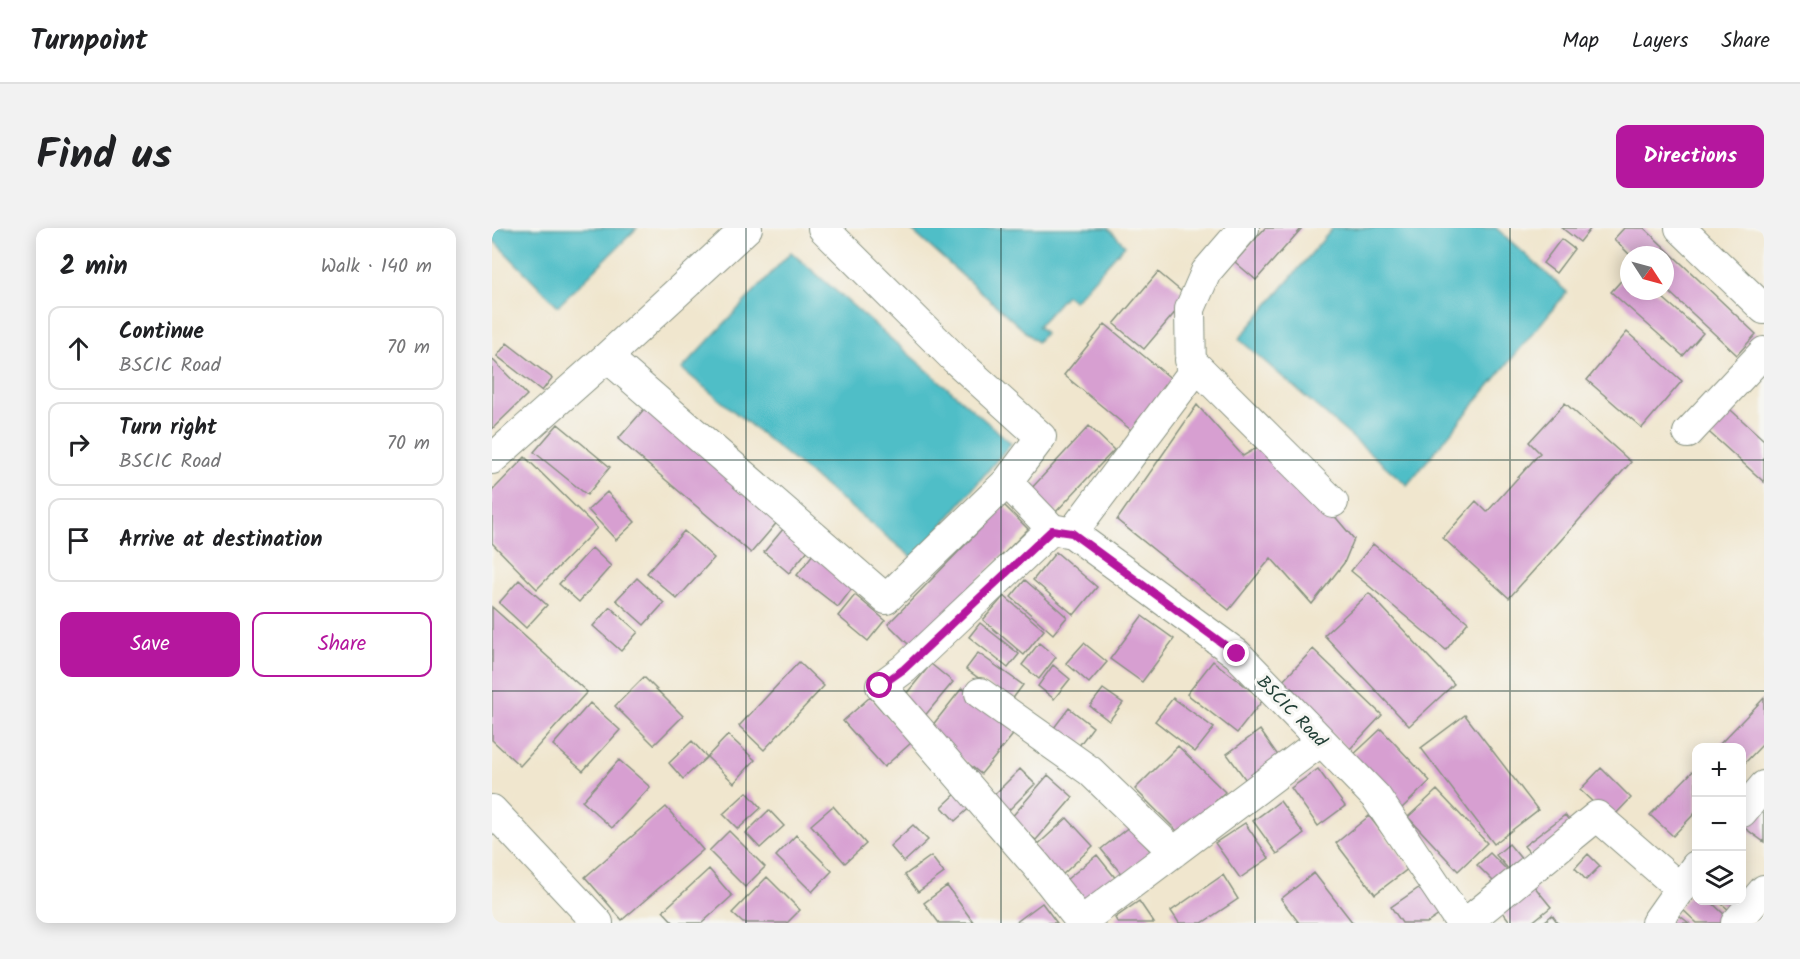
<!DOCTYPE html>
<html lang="en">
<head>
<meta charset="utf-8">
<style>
	body { margin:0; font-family:Kalam,sans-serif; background:#f2f2f2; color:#202124 }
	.controls { position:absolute; right:18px; bottom:18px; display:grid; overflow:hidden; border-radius:12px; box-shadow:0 3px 15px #0003 }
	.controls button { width:54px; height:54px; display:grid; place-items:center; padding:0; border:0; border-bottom:2px solid #e0e0e0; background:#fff; color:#202124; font:30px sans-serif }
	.compass { position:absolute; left:1128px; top:18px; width:54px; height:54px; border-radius:50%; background:#fff; box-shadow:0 3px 15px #0003; rotate:126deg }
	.stop { position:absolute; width:18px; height:18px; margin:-14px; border:4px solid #b5179e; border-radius:50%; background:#fff }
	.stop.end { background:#b5179e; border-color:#fff; box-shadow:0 2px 6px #0008 }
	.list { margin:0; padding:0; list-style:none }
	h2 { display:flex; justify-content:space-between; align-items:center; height:78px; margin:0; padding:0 24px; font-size:26px }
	h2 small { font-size:20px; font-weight:400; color:#757577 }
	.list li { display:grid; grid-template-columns:39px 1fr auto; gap:18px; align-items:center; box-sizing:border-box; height:84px; margin:0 12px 12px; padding:0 12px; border:2px solid #e0e0e0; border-radius:12px }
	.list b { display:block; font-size:22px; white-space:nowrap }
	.list p { margin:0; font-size:20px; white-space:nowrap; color:#757577 }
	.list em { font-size:20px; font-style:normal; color:#757577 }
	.actions { display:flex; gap:12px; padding:18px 24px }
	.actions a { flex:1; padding:14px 0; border:2px solid #b5179e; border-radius:12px; text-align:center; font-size:21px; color:#b5179e }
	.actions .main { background:#b5179e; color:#fff }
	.icon { flex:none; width:33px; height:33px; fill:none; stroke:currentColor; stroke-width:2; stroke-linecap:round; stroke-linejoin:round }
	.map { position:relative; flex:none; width:1272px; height:695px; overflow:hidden; border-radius:12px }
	header { display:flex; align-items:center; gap:36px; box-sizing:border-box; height:84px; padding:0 30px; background:#fff; border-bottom:2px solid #e0e0e0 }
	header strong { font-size:28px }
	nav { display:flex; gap:33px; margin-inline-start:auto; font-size:21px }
	.intro { display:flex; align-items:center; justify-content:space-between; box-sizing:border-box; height:144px; padding:0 36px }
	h1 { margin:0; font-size:42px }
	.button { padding:15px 27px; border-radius:12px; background:#b5179e; color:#fff; font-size:21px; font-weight:700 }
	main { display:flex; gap:36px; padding:0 36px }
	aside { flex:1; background:#fff; border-radius:12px; box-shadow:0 3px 15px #0003 }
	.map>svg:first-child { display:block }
</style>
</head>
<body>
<header>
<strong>Turnpoint</strong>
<nav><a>Map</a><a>Layers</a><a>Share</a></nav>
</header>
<div class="intro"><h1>Find us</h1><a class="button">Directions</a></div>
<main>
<aside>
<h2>2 min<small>Walk · 140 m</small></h2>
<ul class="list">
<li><svg class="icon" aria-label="ahead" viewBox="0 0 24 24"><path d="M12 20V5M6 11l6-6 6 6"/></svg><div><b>Continue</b><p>BSCIC Road</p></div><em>70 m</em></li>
<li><svg class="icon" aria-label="right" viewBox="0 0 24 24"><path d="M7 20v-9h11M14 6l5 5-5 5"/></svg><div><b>Turn right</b><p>BSCIC Road</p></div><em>70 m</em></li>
<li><svg class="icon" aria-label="arrive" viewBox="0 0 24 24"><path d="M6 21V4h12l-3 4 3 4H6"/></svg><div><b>Arrive at destination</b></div></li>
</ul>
<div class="actions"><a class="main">Save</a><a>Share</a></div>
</aside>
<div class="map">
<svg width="1272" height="695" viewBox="0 0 1272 695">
	<rect width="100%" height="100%" fill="#f6f6f2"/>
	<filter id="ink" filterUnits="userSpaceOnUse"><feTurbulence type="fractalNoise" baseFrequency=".0167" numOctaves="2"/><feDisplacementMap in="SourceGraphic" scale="12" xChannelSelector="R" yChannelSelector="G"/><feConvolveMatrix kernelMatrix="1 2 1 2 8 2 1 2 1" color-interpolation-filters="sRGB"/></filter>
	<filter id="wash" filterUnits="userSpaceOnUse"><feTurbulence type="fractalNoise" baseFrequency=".008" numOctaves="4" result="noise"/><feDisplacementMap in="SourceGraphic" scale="24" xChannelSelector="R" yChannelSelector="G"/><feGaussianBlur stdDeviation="1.35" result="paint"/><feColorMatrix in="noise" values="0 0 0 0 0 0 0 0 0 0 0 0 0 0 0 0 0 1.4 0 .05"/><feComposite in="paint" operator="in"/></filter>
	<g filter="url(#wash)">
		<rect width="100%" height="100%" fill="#f0e6ce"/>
		<path fill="#50bec7" stroke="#387e7e" stroke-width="1.5" d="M0,0h145l-79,78 -66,-67z
			M417,0h199l17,17 -51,56 -8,-6 -28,31 7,7 -8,9z
			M841,0h163l71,64 -160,193 -168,-146z
			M299,24l220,191 -97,116 -232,-190z"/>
		<g id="blocks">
			<path fill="#d79fd1" d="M773,0h37l-46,52 -21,-18z
				M1070,0h29l-11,14z
				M1132,0h20l112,106 -19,21 -72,-67v-33h-35l-16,-16z
				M1069,11l13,10 -18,24 -13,-10z
				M666,44l30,25 -44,52 -30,-25z
				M1137,44v19h26l48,42 -20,23 -72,-64z
				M613,96l68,56 -42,50 -67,-55z
				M1135,104l55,49 -40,47 -55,-48z
				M15,115l45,35 -10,13 -45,-35z
				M0,131l35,36 -35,34z
				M1230,174l42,38v42l-63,-57z
				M1073,175l66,59 -122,136 -66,-60 33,-37 11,11 53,-59 -11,-11z
				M705,177l46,51 27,-16 84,99 -10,24 -32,41 -41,-46 -42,52 -112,-90z
				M154,179l133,113 -28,33 -133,-114z
				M66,196l52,43 -23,28 -53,-43z
				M597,198l25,24 -60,64 -25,-23z
				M33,229l72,71 -60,61 -45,-46v-52z
				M115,264l28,30 -19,18 -28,-30z
				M512,277l24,24 -116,119 -24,-24z
				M292,300l25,21 -20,24 -25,-21z
				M192,303l30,27 -37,41 -30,-26z
				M881,316l95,78 -22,28 -95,-79z
				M100,320l19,18 -32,36 -20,-18z
				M564,324l41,35 -23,28 -41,-35z
				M321,326l41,32 -16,21 -41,-32z
				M145,350l27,25 -20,22 -28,-25z
				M27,352l28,25 -21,23 -27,-25z
				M533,352l42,37 -14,17 -42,-37z
				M877,365l85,91 -45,42 -85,-91z
				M363,367l30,25 -17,21 -30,-25z
				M512,368l40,34 -20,25 -41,-35z
				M0,379l95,85 -67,74 -28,-26z
				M118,379l28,25 -17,19 -28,-25z
				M650,388l32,23 -32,43 -32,-23z
				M488,395l39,31 -11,14 -39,-31z
				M547,415l17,14 -17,22 -17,-14z
				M592,415l23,19 -18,21 -23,-20z
				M821,421l69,66 -33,35 -69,-66z
				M486,425l45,32 -12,16 -45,-32z
				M721,433l50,39 -26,33 -50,-39z
				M307,434l25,24 -60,64 -25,-24z
				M439,436l22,18 -30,36 -22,-18z
				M561,437l17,14 -16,20 -16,-13z
				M152,449l39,39 -29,29 -39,-39z
				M470,460l54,43 -35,43 -53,-43z
				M611,461l20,14 -14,18 -19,-15z
				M378,469l41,46 -27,24 -41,-46z
				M681,470l41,30 -19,24 -40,-31z
				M1272,470v45l-22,23v-18h-26z
				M98,475l30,27 -37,41 -30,-26z
				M577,480l24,19 -18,24 -25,-18z
				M973,487l73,95 -44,34 -73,-96z
				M889,501l49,52 -30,29 -49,-53z
				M768,502l24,34 -33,23 -24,-33z
				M236,507l27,25 -21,23 -27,-26z
				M200,513l15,16 -24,22 -14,-16z
				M686,518l47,46 -44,43 -46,-46z
				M127,532l31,27 -38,41 -30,-27z
				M1109,540l30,30 -20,21 -31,-29z
				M1204,540v44l-23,24 -23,-21z
				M528,541l15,15 -32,32 -15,-15z
				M826,541l27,37 -27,20 -27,-38z
				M556,547l25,22 -37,43 -26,-21z
				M469,561l13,15 -19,17 -13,-14z
				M945,562l50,53 -29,28 -50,-54z
				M255,564l14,16 -23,21 -15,-15z
				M1272,568v46l-22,-16z
				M788,573l24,33 -27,20 -24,-33z
				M341,578l33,38 -21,19 -34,-38z
				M174,579l37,43 -81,70 -37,-43z
				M277,582l15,16 -24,22 -14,-15z
				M1073,587l8,11 -40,31 -9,-11z
				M877,588l40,52 -34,26 -39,-51z
				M575,590l26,28 -34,32 -26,-29z
				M753,595l24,35 -29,20 -25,-35z
				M421,597l15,15 -24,22 -14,-16z
				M638,598l21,26 -28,24 -22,-27z
				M237,603l36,36 -20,20 -36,-36z
				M304,607l36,36 -20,21 -36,-36z
				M1017,616l14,17 -13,10 -14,-16z
				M998,625l20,20 -13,12 -20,-20z
				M1096,626l12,12 -14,14 -11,-12z
				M605,627l20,25 -31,25 -20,-25z
				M439,628l13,17 -26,19 -13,-17z
				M217,641l23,27 -30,27h-28l-11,-12z
				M822,645l39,50h-54l-18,-24z
				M731,647l15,24 -36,24h-23l-8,-12z
				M275,649l33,33 -13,13h-44l-11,-10z
				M934,655l19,28 -18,12h-25l-11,-16z
				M455,658l27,37h-35l-15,-20z
				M1042,658l17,21 -20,16h-20l-9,-12z
				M1204,660v12h13l18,17 -5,6h-25l-17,-16z
				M1225,672h19l-7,10z
				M647,673l15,22h-36l-3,-5z
				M550,675l15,20h-42z
				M1184,685l13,10h-21z
				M1060,687l6,8h-15z"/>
		</g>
	</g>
	<g filter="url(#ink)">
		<use href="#blocks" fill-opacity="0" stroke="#889281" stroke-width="1.5"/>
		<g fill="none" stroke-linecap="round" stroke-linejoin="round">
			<g stroke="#889281" stroke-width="32">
				<path id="minor" d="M331,0l133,132 85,77 -34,45
					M1188,0l84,81
					M115,129l140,-129
					M698,132l143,142
					M1196,205l76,-81
					M0,231l115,-102 279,242 121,-117 45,47
					M580,305l119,-158 -1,-66 16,-37 38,-44
					M488,465l110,78 84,81
					M0,582l106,113
					M1250,584l22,-26
					M589,694l240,-181
					M590,695l-45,-57 -156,-180 23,-17 148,-140 20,4 165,121 139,143 85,126
					M974,695l131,-107 84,73
					M1164,695l40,-57
					M1244,695l28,-33"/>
			</g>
			<use href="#minor" stroke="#fff" stroke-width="30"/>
		</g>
	</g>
	<g fill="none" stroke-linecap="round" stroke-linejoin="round" filter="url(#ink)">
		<path stroke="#b5179e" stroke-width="8" d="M388,458l24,-17 148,-139 20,3 165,121"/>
	</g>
	<path fill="none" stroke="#1f3d34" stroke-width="1.5" stroke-opacity="0.55" d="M254,0v695M509,0v695M763,0v695M1018,0v695M0,232h1272M0,463h1272"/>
	<g text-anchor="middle" stroke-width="6" stroke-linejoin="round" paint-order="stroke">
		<g font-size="18" fill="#1f3d34" stroke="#f6f6f2">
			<text transform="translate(800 483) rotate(46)" y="6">BSCIC Road</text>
		</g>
	</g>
</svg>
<div class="controls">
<button>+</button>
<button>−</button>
<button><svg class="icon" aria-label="layers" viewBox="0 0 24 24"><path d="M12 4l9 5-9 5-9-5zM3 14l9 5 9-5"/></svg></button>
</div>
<svg class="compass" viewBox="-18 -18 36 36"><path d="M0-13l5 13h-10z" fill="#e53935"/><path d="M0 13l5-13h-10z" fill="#757577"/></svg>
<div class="stop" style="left:388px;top:458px"></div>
<div class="stop end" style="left:745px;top:426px"></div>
</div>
</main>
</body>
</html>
